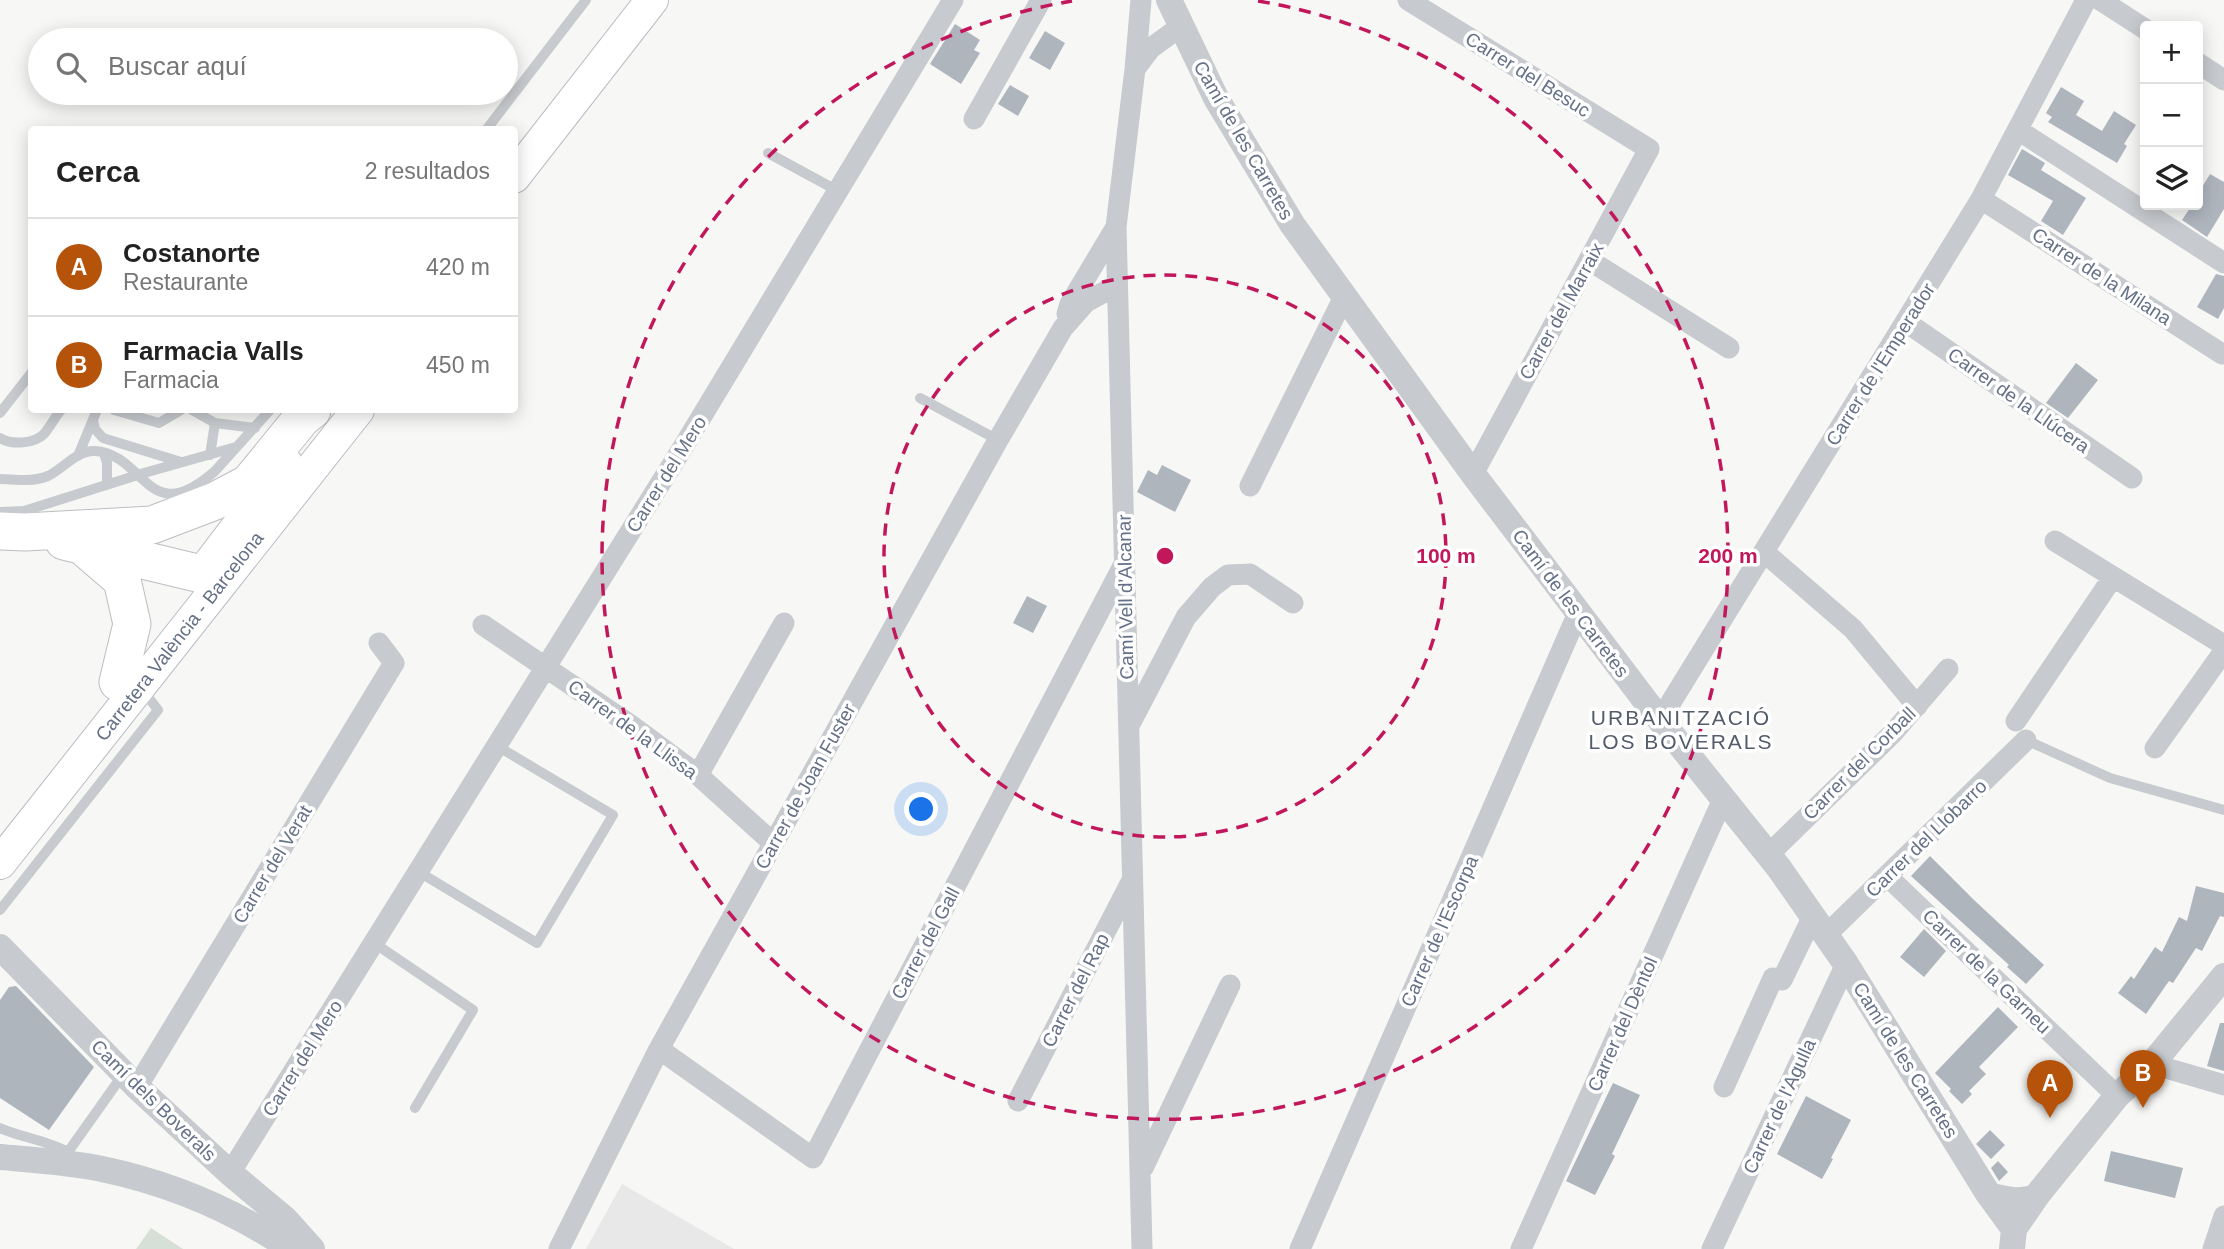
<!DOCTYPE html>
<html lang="es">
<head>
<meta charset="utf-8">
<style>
	body { margin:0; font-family:Arial,sans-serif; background:#f2f2f2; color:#222 }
	.controls { position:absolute; right:21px; top:21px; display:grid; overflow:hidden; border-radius:7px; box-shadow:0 4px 18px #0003 }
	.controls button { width:63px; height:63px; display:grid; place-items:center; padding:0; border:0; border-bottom:2px solid #e0e0e0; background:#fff; color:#222; font:35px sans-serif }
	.you { position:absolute; left:922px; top:810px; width:24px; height:24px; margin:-18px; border:5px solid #fff; border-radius:50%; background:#1a73e8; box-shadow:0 0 0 10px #1a73e833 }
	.badge { display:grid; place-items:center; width:46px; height:46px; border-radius:50%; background:#b45309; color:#fff; font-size:23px; font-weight:700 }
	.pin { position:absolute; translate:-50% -58px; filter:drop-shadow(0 2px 4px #0008) }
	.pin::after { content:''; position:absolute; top:37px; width:24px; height:21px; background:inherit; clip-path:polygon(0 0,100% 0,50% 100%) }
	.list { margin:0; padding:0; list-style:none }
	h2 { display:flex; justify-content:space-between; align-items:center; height:91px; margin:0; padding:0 28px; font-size:30px }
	h2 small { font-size:23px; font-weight:400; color:#767676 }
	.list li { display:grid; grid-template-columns:46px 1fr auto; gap:21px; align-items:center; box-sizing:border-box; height:98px; padding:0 28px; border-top:2px solid #e0e0e0 }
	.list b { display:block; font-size:26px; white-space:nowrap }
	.list p { margin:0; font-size:23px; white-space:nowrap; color:#767676 }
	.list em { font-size:23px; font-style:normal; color:#767676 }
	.icon { flex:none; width:38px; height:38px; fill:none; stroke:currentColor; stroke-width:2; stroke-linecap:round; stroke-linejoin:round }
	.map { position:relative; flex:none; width:2224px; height:1249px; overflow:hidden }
	.search { position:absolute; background:#fff; box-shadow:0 4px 18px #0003; left:28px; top:28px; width:490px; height:77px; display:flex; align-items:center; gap:18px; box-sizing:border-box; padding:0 24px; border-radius:38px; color:#767676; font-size:26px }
	.panel { position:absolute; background:#fff; box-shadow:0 4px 18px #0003; left:28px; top:126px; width:490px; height:287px; border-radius:7px }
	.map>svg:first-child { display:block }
</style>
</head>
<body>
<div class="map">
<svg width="2224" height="1249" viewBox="0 0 2224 1249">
	<rect width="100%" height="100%" fill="#f7f8f5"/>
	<path fill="#e8e8e8" d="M622,1184l112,65h-148z"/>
	<path fill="#d7e0d6" d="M151,1228l32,21h-47z"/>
	<path fill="#afb5bd" d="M955,24l25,16 -6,10 6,3 -19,31 -31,-20z
		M1045,31l20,12 -15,27 -21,-12z
		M1010,85l19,11 -11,20 -20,-12z
		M2061,87l23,14 -8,14 26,16 12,-20 22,14 -12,19 3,2 -10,17 -69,-41 4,-5 -6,-4z
		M2022,149l23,14 -4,7 45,28 -23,37 -22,-14 12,-20 -45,-26z
		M2210,174l14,8v27l-17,28 -25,-17 10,-15h6v-11z
		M2216,274l8,2v32l-6,11 -21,-12z
		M2076,363l22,17 -30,38 -22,-15z
		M1162,465l29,15 -16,32 -38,-20 11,-22 9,5z
		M1027,596l20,10 -14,27 -20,-10z
		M1930,856l44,44 70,65 -18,19 -19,-17 2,-2 -98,-89z
		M2196,886l28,7v24l-4,-1 -18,35 -6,-3 -23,35 -4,-2 -23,33 -28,-21 13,-17 3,3 21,-32 7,5 17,-35 8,4z
		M1924,929l22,22 -22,26 -24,-20z
		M16,986l78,81 -45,63 -49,-32v-98l9,-13z
		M1998,1007l20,20 -39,40 7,7 -17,17 3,3 -10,10 -13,-13 2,-2 -16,-16z
		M2220,1023h4v48l-17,-5z
		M1613,1083l27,12 -28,59 3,2 -20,39 -29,-14z
		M1806,1096l45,24 -20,38 2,1 -11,20 -45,-25z
		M1990,1130l15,15 -14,14 -15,-15z
		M2111,1151l72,17 -8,30 -71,-17z
		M1998,1161l10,11 -9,9 -8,-13z"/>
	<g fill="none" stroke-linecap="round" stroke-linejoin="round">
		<g stroke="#b9bdc3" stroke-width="34">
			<path id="secondary" d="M514,177l138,-177
				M209,564l77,-101
				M0,863l358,-453"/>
		</g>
		<g stroke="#bcbdc1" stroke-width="39">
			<path id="trunk" d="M0,531l25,1 127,-7 63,-24 34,-18 53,-65 10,-8
				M64,541l137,33
				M86,549l36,31 10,44 -14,58"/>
		</g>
		<path stroke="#c7cace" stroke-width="10" d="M486,130l100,-130
			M768,153l70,38
			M920,398l78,42
			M114,410l45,13 22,-13
			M192,410l23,13 40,5
			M0,413l32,-41
			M93,420l2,9 8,9 78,24
			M0,438c12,7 34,6 44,-4 6,-7 11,-17 17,-24
			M104,453l3,10v21
			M210,455l5,-32
			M78,456l19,-46
			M0,479c16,1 33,3 48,-3 15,-7 29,-26 47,-25 51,3 52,80 120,20l55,-61
			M0,512l24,-1 120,-38 92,-26
			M2026,740l84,38 114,32
			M419,872l118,71 76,-128 -116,-69
			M0,910l158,-200 -16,-21
			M374,943l99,67 -58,98
			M0,1128c23,10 46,12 68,24l-1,5
			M68,1152l56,-79"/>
		<path stroke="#c7cace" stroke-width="21" d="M1141,0l-6,69 -19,158 26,1022
			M1408,0l241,149 -176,325
			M2100,0l45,29
			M2198,63l26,17
			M1135,69l16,-21 29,-21
			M974,119l67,-119
			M2018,130l206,133
			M1981,199l241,155
			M1589,260l140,88
			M1067,314l3,-10 46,-77
			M1906,322l226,156
			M1250,486l94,-189
			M2055,541l169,104
			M1764,552l89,77 64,77
			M483,625l149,101 66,49 75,68
			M1660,720l321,-521 105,-199
			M2016,721l97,-144
			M1130,724l56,-107 26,-30 16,-12 22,-1 43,29
			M2155,748l69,-97
			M698,775l86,-152
			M1768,855l125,-122 55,-64
			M1887,876l230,220
			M1826,935l200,-195
			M659,1049l154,109 311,-594
			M2152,1064l72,21
			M137,1087l257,-424 -15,-20
			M1724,1087l49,-109 9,2 31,-64
			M1018,1101l113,-219
			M1143,1168l87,-183
			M230,1173l455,-729 268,-444
			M1987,1192c19,5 33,9 51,2
			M559,1249l100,-200 339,-609 65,-112 23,-26 31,-17
			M1300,1249l278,-636
			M1521,1249l202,-450
			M1712,1249l134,-285
			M2213,1249l11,-33"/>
		<path stroke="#c7cace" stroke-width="26" d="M1169,0l47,98 76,126 181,250 187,246 119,148 67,96 141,228 27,37
			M0,947l137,140 93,86 55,46 27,30
			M0,1157c34,3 69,5 102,12 67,14 133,42 189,80
			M2012,1249l2,-20 24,-35 79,-98 35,-32 72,-88"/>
		<use href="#secondary" stroke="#fff" stroke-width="32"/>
		<use href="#trunk" stroke="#fff" stroke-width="37"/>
	</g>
	<g fill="none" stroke="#c2185b" stroke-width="3.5" stroke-dasharray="12 9">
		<circle cx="1165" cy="556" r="281"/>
		<path d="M1258 1A563 563 0 1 1 1072 1"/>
	</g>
	<g text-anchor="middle" stroke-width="7" stroke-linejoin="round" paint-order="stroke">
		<g font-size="19" fill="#657187" stroke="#fff">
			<text transform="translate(1528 74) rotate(32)" y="7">Carrer del Besuc</text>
			<text transform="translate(1244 140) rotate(60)" y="7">Camí de les Carretes</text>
			<text transform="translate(2102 276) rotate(33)" y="7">Carrer de la Milana</text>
			<text transform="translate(1561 311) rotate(-61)" y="7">Carrer del Marraix</text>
			<text transform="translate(1880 364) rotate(-58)" y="7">Carrer de l'Emperador</text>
			<text transform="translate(2019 400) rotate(35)" y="7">Carrer de la Llúcera</text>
			<text transform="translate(666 474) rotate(-58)" y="7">Carrer del Mero</text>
			<text transform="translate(1125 597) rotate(-91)" y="7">Camí Vell d'Alcanar</text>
			<text transform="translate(1571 603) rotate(53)" y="7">Camí de les Carretes</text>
			<text transform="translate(179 636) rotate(-52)" y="7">Carretera València - Barcelona</text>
			<text transform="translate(633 729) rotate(36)" y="7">Carrer de la Llissa</text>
			<text transform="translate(1859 763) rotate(-45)" y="7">Carrer del Corball</text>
			<text transform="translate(805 786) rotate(-61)" y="7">Carrer de Joan Fuster</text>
			<text transform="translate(1926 838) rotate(-44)" y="7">Carrer del Llobarro</text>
			<text transform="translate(272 864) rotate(-59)" y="7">Carrer del Verat</text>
			<text transform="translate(1439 931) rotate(-66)" y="7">Carrer de l'Escorpa</text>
			<text transform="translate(925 943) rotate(-62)" y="7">Carrer del Gall</text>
			<text transform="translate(1987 971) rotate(44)" y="7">Carrer de la Garneu</text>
			<text transform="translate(1075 990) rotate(-63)" y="7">Carrer del Rap</text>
			<text transform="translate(1622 1024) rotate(-66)" y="7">Carrer del Dèntol</text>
			<text transform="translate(302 1058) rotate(-58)" y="7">Carrer del Mero</text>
			<text transform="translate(1906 1060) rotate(58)" y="7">Camí de les Carretes</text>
			<text transform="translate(154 1100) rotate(44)" y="7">Camí dels Boverals</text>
			<text transform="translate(1779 1106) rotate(-65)" y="7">Carrer de l'Agulla</text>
		</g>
		<g font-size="21" letter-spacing="2" fill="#545c6c" stroke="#fff">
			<text x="1681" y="725">URBANITZACIÓ<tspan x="1681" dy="24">LOS BOVERALS</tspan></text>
		</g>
	</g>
	<circle cx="1165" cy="556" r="10" fill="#c2185b" stroke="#fff" stroke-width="3.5"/>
	<g font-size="21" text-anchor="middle" font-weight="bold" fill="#c2185b" stroke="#fff" stroke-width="7" stroke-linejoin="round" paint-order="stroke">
		<text x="1446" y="563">100 m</text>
		<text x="1728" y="563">200 m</text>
	</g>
</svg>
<div class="controls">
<button>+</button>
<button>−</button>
<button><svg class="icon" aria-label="layers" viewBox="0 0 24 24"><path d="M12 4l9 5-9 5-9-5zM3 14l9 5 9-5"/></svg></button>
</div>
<div class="you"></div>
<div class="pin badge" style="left:2050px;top:1118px">A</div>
<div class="pin badge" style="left:2143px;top:1108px">B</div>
<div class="search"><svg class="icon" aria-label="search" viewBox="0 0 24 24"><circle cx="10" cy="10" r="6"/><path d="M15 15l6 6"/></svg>Buscar aquí</div>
<section class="panel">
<h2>Cerca<small>2 resultados</small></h2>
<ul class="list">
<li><span class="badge">A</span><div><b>Costanorte</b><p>Restaurante</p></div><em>420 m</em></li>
<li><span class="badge">B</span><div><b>Farmacia Valls</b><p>Farmacia</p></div><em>450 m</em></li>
</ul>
</section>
</div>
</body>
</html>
